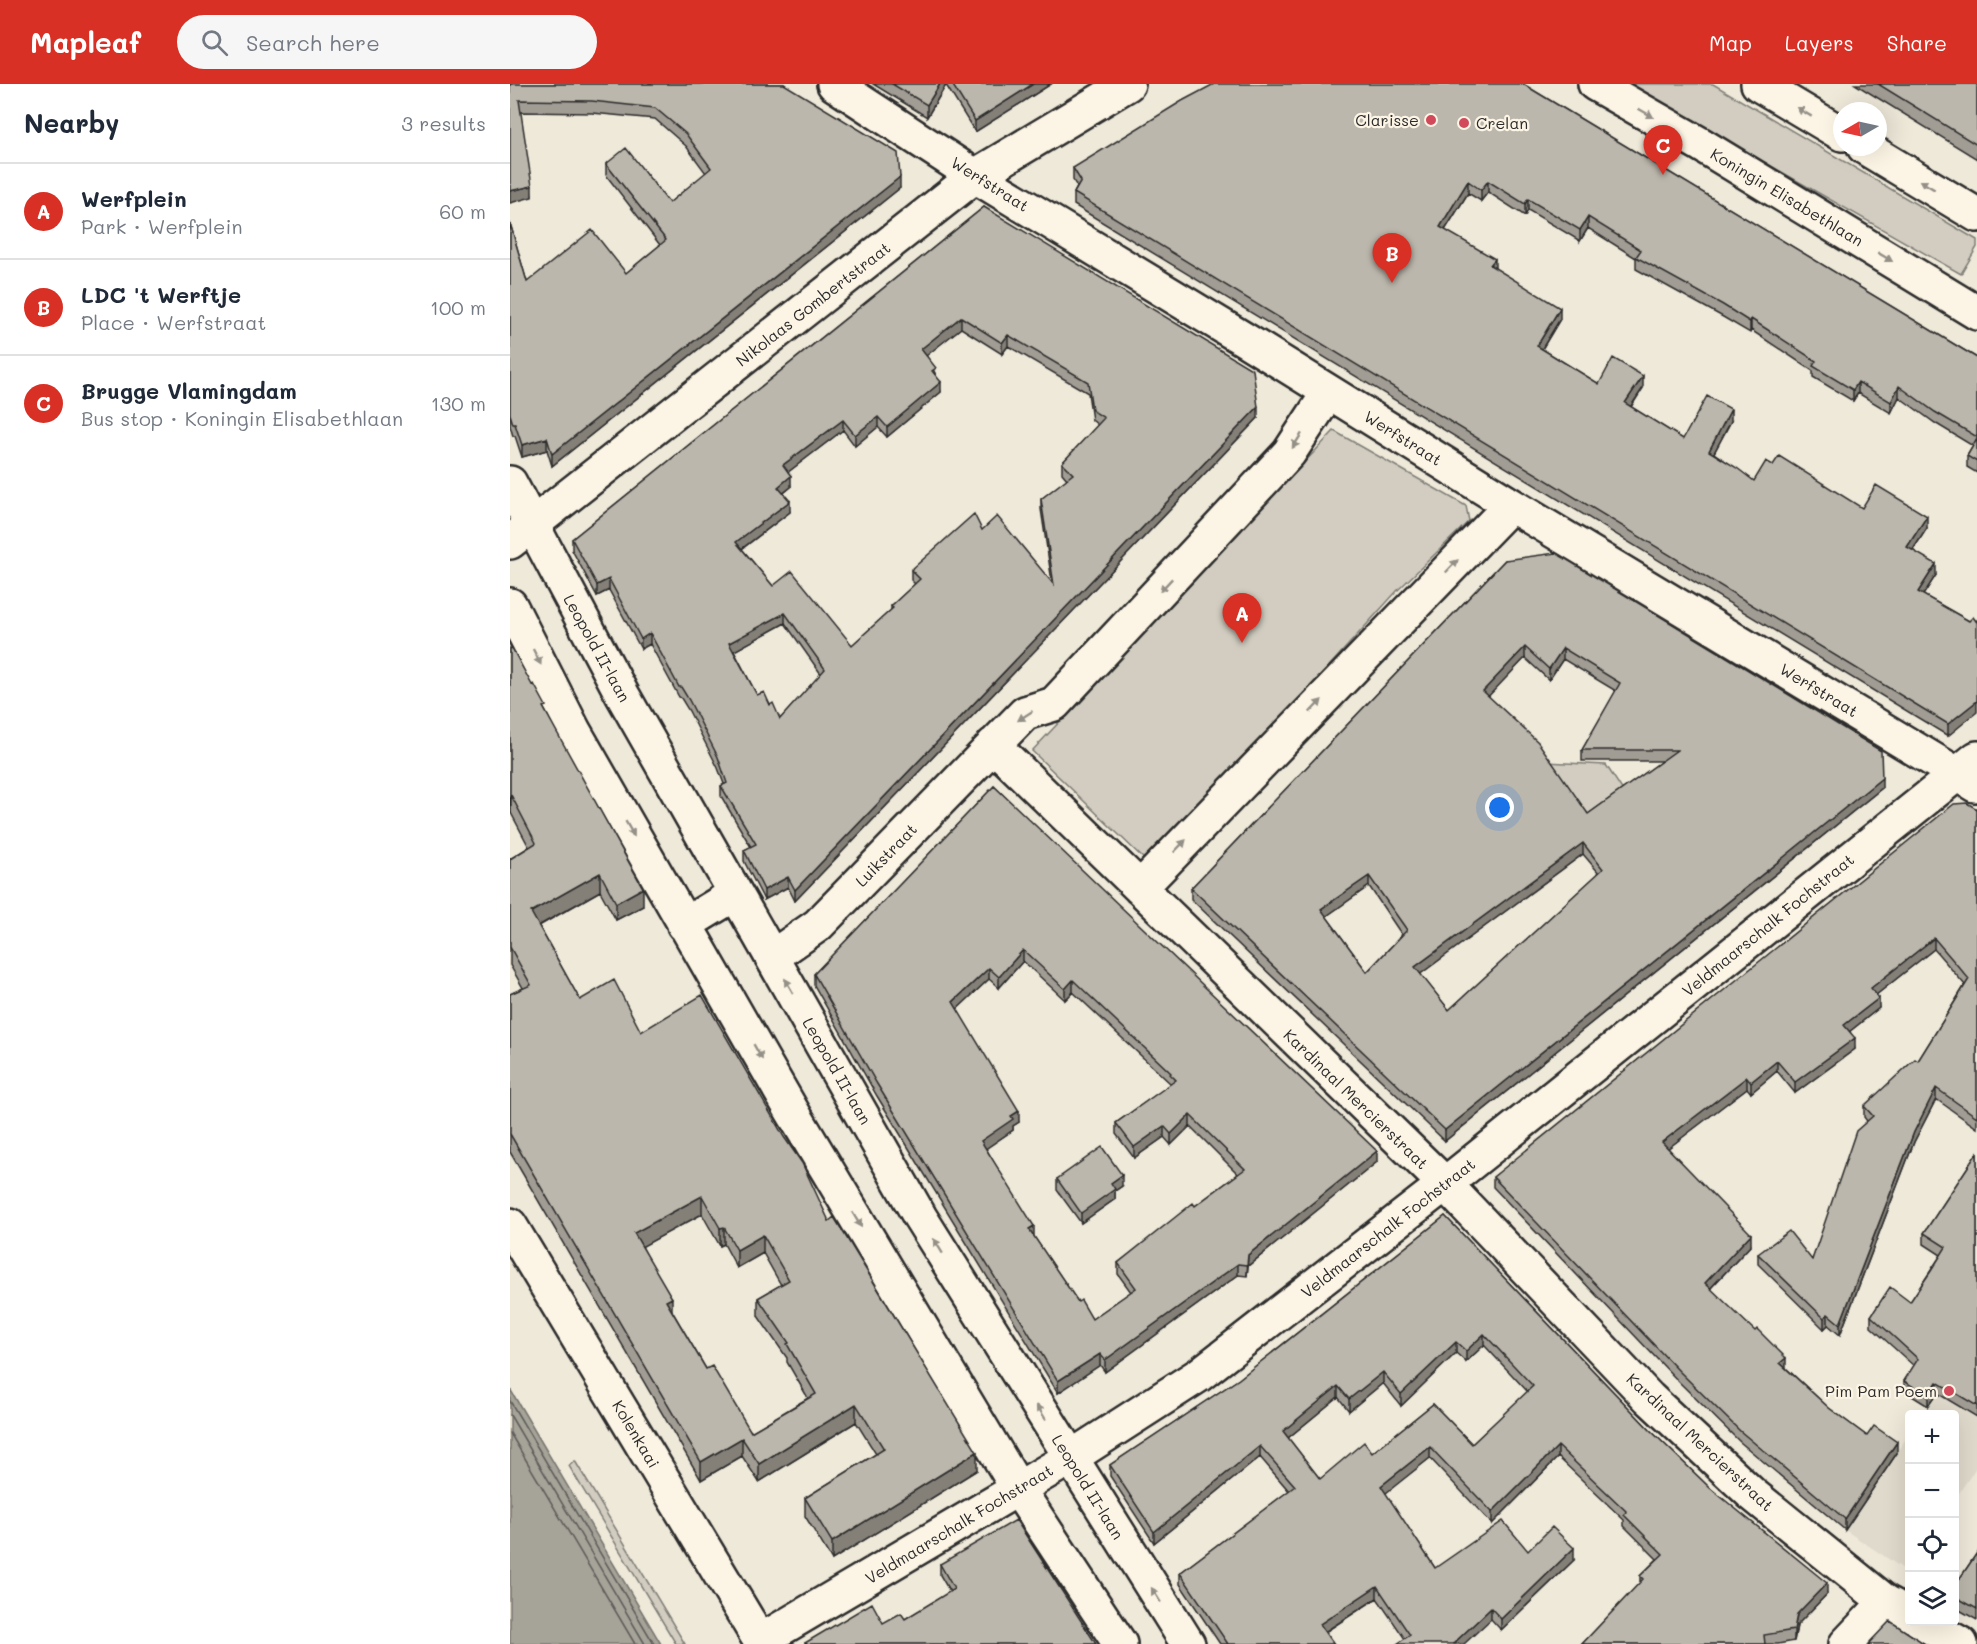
<!DOCTYPE html>
<html lang="en">
<head>
<meta charset="utf-8">
<style>
	body { margin:0; font-family:Mali,sans-serif; background:#f6f6f7; color:#1f2937 }
	.controls { position:absolute; right:18px; bottom:18px; display:grid; overflow:hidden; border-radius:6px; box-shadow:0 6px 24px #0002 }
	.controls button { width:54px; height:54px; display:grid; place-items:center; padding:0; border:0; border-bottom:2px solid #e0e1e3; background:#fff; color:#1f2937; font:30px sans-serif }
	.compass { position:absolute; left:1323px; top:18px; width:54px; height:54px; border-radius:50%; background:#fff; box-shadow:0 6px 24px #0002; rotate:261deg }
	.you { position:absolute; left:990px; top:724px; width:21px; height:21px; margin:-15px; border:4px solid #fff; border-radius:50%; background:#1a73e8; box-shadow:0 0 0 9px #1a73e833 }
	.badge { display:grid; place-items:center; width:39px; height:39px; border-radius:50%; background:#d93025; color:#fff; font-size:20px; font-weight:700 }
	.pin { position:absolute; translate:-50% -50px; filter:drop-shadow(0 2px 3px #0008) }
	.pin::after { content:''; position:absolute; top:32px; width:21px; height:18px; background:inherit; clip-path:polygon(0 0,100% 0,50% 100%) }
	.list { margin:0; padding:0; list-style:none }
	h2 { display:flex; justify-content:space-between; align-items:center; height:78px; margin:0; padding:0 24px; font-size:26px }
	h2 small { font-size:20px; font-weight:400; color:#747a83 }
	.list li { display:grid; grid-template-columns:39px 1fr auto; gap:18px; align-items:center; box-sizing:border-box; height:96px; padding:0 24px; border-top:2px solid #e0e1e3 }
	.list b { display:block; font-size:22px; white-space:nowrap }
	.list p { margin:0; font-size:20px; white-space:nowrap; color:#747a83 }
	.list em { font-size:20px; font-style:normal; color:#747a83 }
	.icon { flex:none; width:33px; height:33px; fill:none; stroke:currentColor; stroke-width:2; stroke-linecap:round; stroke-linejoin:round }
	.map { position:relative; flex:none; width:1467px; height:1560px; overflow:hidden }
	header { display:flex; align-items:center; gap:36px; box-sizing:border-box; height:84px; padding:0 30px; background:#d93025; color:#fff }
	header strong { font-size:28px }
	nav { display:flex; gap:33px; margin-inline-start:auto; font-size:21px }
	.search { width:420px; height:54px; background:#f6f6f7; display:flex; align-items:center; gap:15px; box-sizing:border-box; padding:0 21px; border-radius:33px; color:#747a83; font-size:22px }
	main { display:flex }
	aside { flex:1; background:#fff }
	.map>svg:first-child { display:block }
</style>
</head>
<body>
<header>
<strong>Mapleaf</strong>
<div class="search"><svg class="icon" aria-label="search" viewBox="0 0 24 24"><circle cx="10" cy="10" r="6"/><path d="M15 15l6 6"/></svg>Search here</div>
<nav><a>Map</a><a>Layers</a><a>Share</a></nav>
</header>
<main>
<aside>
<h2>Nearby<small>3 results</small></h2>
<ul class="list">
<li><span class="badge">A</span><div><b>Werfplein</b><p>Park · Werfplein</p></div><em>60 m</em></li>
<li><span class="badge">B</span><div><b>LDC 't Werftje</b><p>Place · Werfstraat</p></div><em>100 m</em></li>
<li><span class="badge">C</span><div><b>Brugge Vlamingdam</b><p>Bus stop · Koningin Elisabethlaan</p></div><em>130 m</em></li>
</ul>
</aside>
<div class="map">
<svg width="1467" height="1560" viewBox="0 0 1467 1560">
	<rect width="100%" height="100%" fill="#efe9da"/>
	<filter id="ink" filterUnits="userSpaceOnUse"><feTurbulence type="fractalNoise" baseFrequency=".0167" numOctaves="2"/><feDisplacementMap in="SourceGraphic" scale="12" xChannelSelector="R" yChannelSelector="G"/><feConvolveMatrix kernelMatrix="1 2 1 2 8 2 1 2 1" color-interpolation-filters="sRGB"/></filter>
	<g filter="url(#ink)">
		<path fill="#e0dacc" d="M1467,1197v185l-22,33 -1,-85h-32l11,-15z
			M1399,1350v130l-4,6 -60,-40z"/>
		<path fill="#d2cdc0" stroke="#7e7c76" stroke-width="1.5" d="M1117,0h86l264,156v7l-16,27z
			M824,347l132,75 3,15 -72,70 -95,105 -158,163 -112,-108z
			M1035,678l61,3 21,32 -40,28z
			M65,1377l110,183h-9l-107,-178z"/>
		<path fill="#a6a399" stroke="#75736d" stroke-width="1.5" d="M0,1305l151,255h-151z"/>
		<g fill="none" stroke-linecap="round" stroke-linejoin="round">
			<path stroke="#5c5b57" stroke-width="1.5" d="M0,1317l144,243
				M0,1331l135,229
				M0,1349l125,211"/>
			<g stroke="#2b2b2b" stroke-width="38">
				<path id="minor" d="M324,0l141,92 272,165 264,164 464,280
					M0,399l112,211 298,523 268,427
					M0,458l465,-366 153,-92
					M0,521l64,126 218,380 226,378 102,155
					M483,661l452,439 204,214 103,96 134,108 24,13
					M630,804l371,-383
					M174,841l51,-31
					M262,873l46,-32 207,-212 29,-9 235,-251 40,-61
					M0,1141l252,419
					M1411,1538l40,22
					M250,1557l310,-183 129,-83 246,-191 532,-426
					M1336,1560l40,-42"/>
			</g>
			<g stroke="#2b2b2b" stroke-width="38">
				<path id="major" d="M1085,0l105,60 277,169
					M1248,0l84,50
					M1354,63l113,68"/>
			</g>
			<use href="#minor" stroke="#fcf5e5" stroke-width="33"/>
			<use href="#major" stroke="#fcf5e5" stroke-width="33"/>
		</g>
		<path fill="#a29d94" stroke="#2b2b2b" stroke-width="1.5" fill-rule="evenodd" d="M0,0h274l116,104 -348,278 -5,-16 -25,7 -7,-21h-2l-3,-10v-203l17,59 99,-9 34,-28 -54,-70v-11l63,39 37,-30 -20,-27 -31,-27 -63,-6 -72,-1 12,85z
			M363,0h178l-76,48 -29,-47 -19,32z
			M1013,0l454,274v115l-10,-6v-11l6,-10 -38,-23 -36,-26 -8,16 -33,-20 -5,8 -40,-24v-6l-62,-41 -1,3 -27,-16 -87,-48v-11l-48,-30 -8,13 -52,-31 -3,6 -37,-24 -7,9 -13,-8 -23,37 115,89 -18,30 57,35 44,4 -12,19 52,32 48,-18 -17,32 40,28 108,27 65,20 -14,22 23,25 -13,20 46,26 -21,115 -874,-531v-12l3,-6 -4,-7v-12z
			M1345,0h122v75z
			M474,123l274,211 -463,483 -7,-14 -24,13 -20,-39v-11l7,-3 -30,-51v-10l3,-2 -6,-16 -29,-57 -8,-13 -2,-1 -29,-53 -9,5 -32,-59 -12,6 -25,-46v-11zM451,244l41,26 6,-8 80,47 4,27 6,5 -36,38v10l5,6 -26,20v10l11,73 -70,-52 -71,40v10l4,4 -24,22v4l-39,35 -79,-59 -31,-37 48,-37 -6,-19 7,-6 -3,-15 55,-42 12,16 23,-19 9,10 54,-45 -5,-17 -10,-20zM275,539l36,51 -41,45 -10,-14 -13,-10 -23,-44z
			M995,476l377,228 -437,353 -254,-242v-11zM1015,574l24,22 14,-21 53,32 -34,59v11h80l-74,53 -100,-118zM1073,770l16,19 -150,137 -29,-36zM859,802l33,49 -35,37 -41,-56z
			M0,565l36,63 97,194 -27,14 -16,-29 -61,35 41,74 61,32 188,189 148,249 -145,90 -27,-44v-18l71,-44 -20,-32 -97,60 -17,-26 -41,24 -191,-328v-158l13,-6 -13,-23v-106l19,-12 -18,-34h-1zM192,1130l18,32 4,-2 13,24 26,-15 18,32 -23,13v18l29,42v4l21,36 -57,34 -45,-63 -34,-58 -30,-65z
			M484,702l383,376 -129,104 -1,10 -9,-1 -133,97 -5,-7 -42,28 -181,-297 -63,-111v-11zM513,877l42,39 8,-8 97,91v2l-54,38v11l18,24 30,-21 7,8 19,-19 48,48 -120,89v11l13,18 -39,27 -14,-17 -44,-65 -48,-89 27,-18v-4l6,-4 -62,-113 32,-30 10,9z
			M1467,725v319l-41,-29 -22,43 -74,193 -12,-10 -4,4 -66,-65v-10l54,6 55,-139 -3,-4v-11l54,-45 47,-76 -31,-36 -58,46 3,13 -29,23 5,18 -60,44 -18,-22 -26,22 -4,-5 -79,60 83,97 -41,44 76,79 43,40 38,28 30,17 -52,77 -105,-88 -61,-60 -186,-195v-10z
			M1467,1069v264l-40,-24 -9,13 -24,-15v-10l10,-15 -43,-39v-11l39,-14 31,-47 -17,-11v-11z
			M547,1095l65,7 -7,5v8l-34,24 -24,-33z
			M935,1132l205,214 60,58 117,106 -30,31 -3,16 -16,3h-196l58,-61v-7l17,-17 -33,-33v-6l-66,-63 -66,67 -62,-66 -45,35 50,75 93,-17 46,9 -73,70 -10,-11 -86,20 -28,-41 -52,34 9,12h-114l-40,-60v-11l109,-82 -29,-34 -106,86 -44,-67v-11l129,-86zM974,1261l44,47 -56,52 -39,-40 -61,49 -52,26 -32,-41 50,-41 11,14 34,-28 18,23 55,-53 10,9z
			M1467,1469v67l-23,-13v-20z
			M430,1480l156,80h-291v-1l78,-20 22,-4 45,-27 -10,-17z"/>
		<path fill="#848078" stroke="#2b2b2b" stroke-width="1.5" d="M430,0h6v1l-19,32v-12z
			M523,0h18l-76,48v-11z
			M390,93v11l-348,278v-12z
			M958,97v12l-28,45v-11z
			M978,97v11l-7,9v-11z
			M22,102v11l-22,6v-12z
			M1018,115v11l-3,6v-12z
			M1078,133v11l-8,13v-11z
			M985,175v12l-5,-6z
			M1050,224v11l-23,38v-11z
			M451,233v11l-40,32v-11z
			M1241,235v11l-1,3v-11z
			M498,251v11l-6,8v-11z
			M1133,292v12l-18,27v-12z
			M431,298v10l-54,45v-10z
			M1348,298v11l-5,8v-11z
			M1389,302v11l-8,16v-11z
			M748,323v11l-463,483v-11z
			M1221,325v12l-22,41v-11z
			M368,333v10l-23,19v-11z
			M333,336v10l-60,46v-11z
			M37,354v12l-25,7v-12z
			M281,392v11l-13,10v-10z
			M280,417v11l-54,41v-11z
			M1417,432v12l-20,31v-12z
			M1426,480v11l-18,28v-11z
			M99,495v11l-12,6v-11z
			M275,529v10l-56,31v-11z
			M140,549v11l-9,5v-10z
			M1015,563v11l-42,44v-11z
			M1053,564v11l-14,21v-11z
			M1467,617v11l-29,24v-12z
			M1372,694v10l-437,353v-11z
			M1,711v18h-1v-17z
			M1073,759v11l-168,124v-11z
			M90,789v18l-69,39v-18z
			M859,792v10l-48,34v-11z
			M278,793v10l-24,13v-10z
			M133,804v18l-27,14v-17z
			M1424,854v11l-63,50v-11z
			M513,866v11l-24,27v-11z
			M479,884v11l-36,34v-11z
			M563,896v12l-8,8v-11z
			M1369,914v10l-35,28v-11z
			M1345,954v11l-60,44v-11z
			M1267,977v10l-26,22v-11z
			M1237,993v11l-85,65v-11z
			M1426,1004v11l-22,43 -74,193v-11l74,-192z
			M509,1027v11l-6,4v4l-32,22v-11l30,-25z
			M680,1031v11l-19,19v-11z
			M654,1042v11l-30,21v-11z
			M867,1067v11l-129,104 -1,10 1,-21z
			M612,1091v11l-7,5v8l-34,24v-10l30,-30z
			M192,1112v18l-68,37v-18z
			M524,1142v11l-5,-8z
			M214,1143v17l-4,2v-18z
			M1241,1150v11l-46,49v-11z
			M253,1151v18l-26,15v-18z
			M728,1180v11l-133,97v-12z
			M162,1214v18l-6,-15z
			M1318,1230v11l-4,4v-11z
			M974,1250v11l-18,17v-11z
			M946,1258v11l-55,53v-12z
			M590,1270v11l-42,28v-12z
			M1276,1274v11l-6,-6z
			M873,1288v11l-34,28v-12z
			M1427,1298v11l-9,13v-10z
			M828,1302v11l-55,45v-11z
			M346,1320v18l-97,60v-18z
			M232,1354v18l-41,24v-18z
			M1387,1358v11l-52,77v-11z
			M750,1362v11l-106,86v-11z
			M1048,1362v11l-66,67v-12z
			M920,1363v11l-49,39v-11z
			M467,1368v18l-145,90v-18z
			M1064,1464v12l-73,70v-11z
			M1317,1499v11l-30,31 -3,16v-11l3,-16z
			M867,1502v12l-57,37v-11z
			M981,1524v11l-27,25h-10v-1z"/>
		<path fill="#bcb7ac" stroke="#2b2b2b" stroke-width="1.5" fill-rule="evenodd" d="M0,0h274l114,69 2,24 -348,277 -5,-16 -25,7 -7,-21h-2l-3,-10v-191l17,59 65,-52 34,43 40,-33 -60,-76 20,-16 43,55 42,-35 -25,-34 -31,-26 -63,-7 -73,-1 13,86 -22,5z
			M382,0h48l-13,21z
			M442,0h81l-58,37z
			M704,0h309l454,274v79l-42,-25 -36,-26 -8,16 -33,-20 -5,8 -40,-24 3,-5 -65,-42 -1,3 -27,-17 -87,-48 5,-7 -53,-33 -8,13 -52,-31 -3,5 -37,-23 -7,9 -13,-9 -28,46 55,32 -5,6 70,43 -23,38 62,38 14,-26 30,18 -18,27 58,36 24,-43 24,13 -22,42 28,17 17,13 12,-20 7,4 6,-9 83,52 14,-23 51,31 -20,31 29,17 -18,28 51,29 4,-4 3,4 1,-1v81l-29,23 -874,-531 7,-12 -8,-13 109,-67z
			M1368,0h99v61z
			M474,123l269,163 5,37 -463,483 -7,-13 -24,13 -20,-40 12,-6 -35,-58 6,-3 -9,-26 -29,-57 -8,-13h-2l-29,-54 -9,6 -32,-60 -12,6 -25,-46zM451,233l41,26 6,-8 80,47 4,28 12,8 -42,45 11,11 -32,25 13,86 -57,-69 -15,14 -8,-16 -63,56 9,9 -29,27 2,2 -41,37 -60,-74 -19,15 -37,-44 54,-41 -12,-14 13,-11 -8,-11 60,-45 12,15 23,-18 9,10 54,-45 -9,-11 4,-3 -15,-19zM275,529l40,56 -45,50 -7,-16 -3,2 -6,-13 -7,3 -28,-52z
			M1467,355v23l-10,-6z
			M1046,469l325,198 1,27 -437,352 -254,-242 314,-328zM1015,563l24,22 14,-21 57,35 -38,67h95l-89,64 -50,-72 -55,-51zM1073,759l20,26 -154,141 -34,-43zM859,792l38,54 -40,42 -46,-63z
			M2,564l20,37 2,-1 12,22 -3,1 100,181 -27,15 -16,-30 -69,39 49,88 34,-20 27,52 61,-37 82,142 18,26 27,58 5,-4 143,235 -145,90 -27,-44 79,-49 -28,-45 -97,60 -17,-26 -41,24 -191,-328v-140l21,-9 -21,-38v-88l26,-16 -25,-48 -1,1v-147zM192,1112l18,32 4,-1 13,23 26,-15 26,45 -31,18 31,45 -2,1 29,50 -65,38 -39,-66 -6,3 -40,-68 6,-3 -38,-65z
			M484,702l383,365 -129,104 -1,10 -9,-1 -133,96 -5,-6 -42,27 -181,-297 -63,-110zM513,866l42,39 8,-9 98,93 -1,1 6,6 -60,43 18,24 30,-21 7,8 19,-19 55,54 -50,37 -2,-3 -75,60 18,25 -44,31 -11,-19 -3,2 -49,-73 5,-3 -53,-85 32,-22 -2,-3 8,-5 -66,-109 36,-34 10,9z
			M1457,719l10,6v308l-41,-29 -22,44 -74,192 -12,-10 -4,4 -66,-64 31,-23 23,29 44,-129 17,-15 -9,-10 51,-47 3,2 51,-82 -35,-41 -63,50 8,10 -35,27 11,13 -60,44 -18,-21 -26,21 -4,-5 -85,65 89,92 -46,49 50,48 2,-2 29,29 -6,5 49,45 38,28 7,-10 23,16 -52,77 -105,-88 -61,-60 -186,-194 461,-373z
			M592,1063l20,28 -11,8 4,6 -34,24 -24,-34z
			M1467,1069v253l-40,-24 -9,14 -24,-15 14,-22 -47,-43 19,-29 20,15 21,-31 15,-24 -22,-14z
			M935,1132l205,214 60,58 117,95 -30,31 -3,16 -30,5 1,9h-183l61,-65 -3,-3 23,-22 -39,-39 3,-3 -69,-66 -66,66 -62,-65 -49,39 54,82 68,-47 25,30 24,-24 22,21 -73,71 -10,-11 -37,35 1,1h-58l13,-9 -33,-49 -57,38 14,20h-106l-48,-71 115,-87 -35,-40 -106,86 -44,-67 129,-86zM974,1250l49,52 -61,58 -39,-40 -61,49 -8,-11 -44,37 -37,-48 55,-45 11,13 34,-27 18,22 55,-52 10,9z
			M506,1436l80,124h-290l-1,-1 67,-40 11,20 18,-10 4,6 49,-30 -14,-25z
			M1467,1469v56l-23,-13v-9z
			M1380,1537l35,23h-57z"/>
		<defs><path id="oneway-solid" d="M-6-.8H1V-3.2L6.5 0L1 3.2V.8H-6Z" transform="scale(1.5)"/></defs>
		<g fill="#949088">
			<use href="#oneway-solid" transform="translate(1294 28) rotate(-149)"/>
			<use href="#oneway-solid" transform="translate(1136 29) rotate(30)"/>
			<use href="#oneway-solid" transform="translate(1417 101) rotate(-149)"/>
			<use href="#oneway-solid" transform="translate(1375 173) rotate(31)"/>
			<use href="#oneway-solid" transform="translate(787 357) rotate(123)"/>
			<use href="#oneway-solid" transform="translate(942 482) rotate(-46)"/>
			<use href="#oneway-solid" transform="translate(656 501) rotate(133)"/>
			<use href="#oneway-solid" transform="translate(27 573) rotate(63)"/>
			<use href="#oneway-solid" transform="translate(806 622) rotate(-46)"/>
			<use href="#oneway-solid" transform="translate(515 632) rotate(147)"/>
			<use href="#oneway-solid" transform="translate(120 745) rotate(60)"/>
			<use href="#oneway-solid" transform="translate(670 762) rotate(-46)"/>
			<use href="#oneway-solid" transform="translate(279 902) rotate(-120)"/>
			<use href="#oneway-solid" transform="translate(248 968) rotate(60)"/>
			<use href="#oneway-solid" transform="translate(347 1136) rotate(59)"/>
			<use href="#oneway-solid" transform="translate(428 1162) rotate(-122)"/>
			<use href="#oneway-solid" transform="translate(531 1328) rotate(-122)"/>
			<use href="#oneway-solid" transform="translate(646 1511) rotate(-122)"/>
		</g>
	</g>
	<g fill="#d1495b" stroke="#fcf5e5" stroke-width="2">
		<circle cx="921" cy="36" r="6"/>
		<circle cx="954" cy="39" r="6"/>
		<circle cx="1439" cy="1307" r="6"/>
	</g>
	<g text-anchor="middle" stroke-width="4.5" stroke-linejoin="round" paint-order="stroke">
		<g font-size="16" fill="#2b2b2b" stroke="#fcf5e5" text-anchor="end">
			<text x="909" y="42">Clarisse</text>
			<text x="966" y="45" text-anchor="start">Crelan</text>
			<text x="1427" y="1313">Pim Pam Poem</text>
		</g>
		<g font-size="16" fill="#2b2b2b" stroke="#fcf5e5">
			<text transform="translate(480 100) rotate(32)" y="6">Werfstraat</text>
			<text transform="translate(1277 113) rotate(31)" y="6">Koningin Elisabethlaan</text>
			<text transform="translate(303 220) rotate(-38)" y="6">Nikolaas Gombertstraat</text>
			<text transform="translate(893 354) rotate(32)" y="6">Werfstraat</text>
			<text transform="translate(87 564) rotate(61)" y="6">Leopold II-laan</text>
			<text transform="translate(1309 606) rotate(31)" y="6">Werfstraat</text>
			<text transform="translate(376 771) rotate(-46)" y="6">Luikstraat</text>
			<text transform="translate(1258 841) rotate(-39)" y="6">Veldmaarschalk Fochstraat</text>
			<text transform="translate(327 987) rotate(60)" y="6">Leopold II-laan</text>
			<text transform="translate(846 1015) rotate(44)" y="6">Kardinaal Mercierstraat</text>
			<text transform="translate(878 1144) rotate(-38)" y="6">Veldmaarschalk Fochstraat</text>
			<text transform="translate(126 1350) rotate(59)" y="6">Kolenkaai</text>
			<text transform="translate(1190 1358) rotate(43)" y="6">Kardinaal Mercierstraat</text>
			<text transform="translate(578 1403) rotate(58)" y="6">Leopold II-laan</text>
			<text transform="translate(449 1440) rotate(-31)" y="6">Veldmaarschalk Fochstraat</text>
		</g>
	</g>
</svg>
<div class="controls">
<button>+</button>
<button>−</button>
<button><svg class="icon" aria-label="locate" viewBox="0 0 24 24"><circle cx="12" cy="12" r="6"/><path d="M12 2v4M12 18v4M2 12h4M18 12h4"/></svg></button>
<button><svg class="icon" aria-label="layers" viewBox="0 0 24 24"><path d="M12 4l9 5-9 5-9-5zM3 14l9 5 9-5"/></svg></button>
</div>
<svg class="compass" viewBox="-18 -18 36 36"><path d="M0-13l5 13h-10z" fill="#e53935"/><path d="M0 13l5-13h-10z" fill="#747a83"/></svg>
<div class="you"></div>
<div class="pin badge" style="left:732px;top:559px">A</div>
<div class="pin badge" style="left:882px;top:199px">B</div>
<div class="pin badge" style="left:1153px;top:91px">C</div>
</div>
</main>
</body>
</html>
